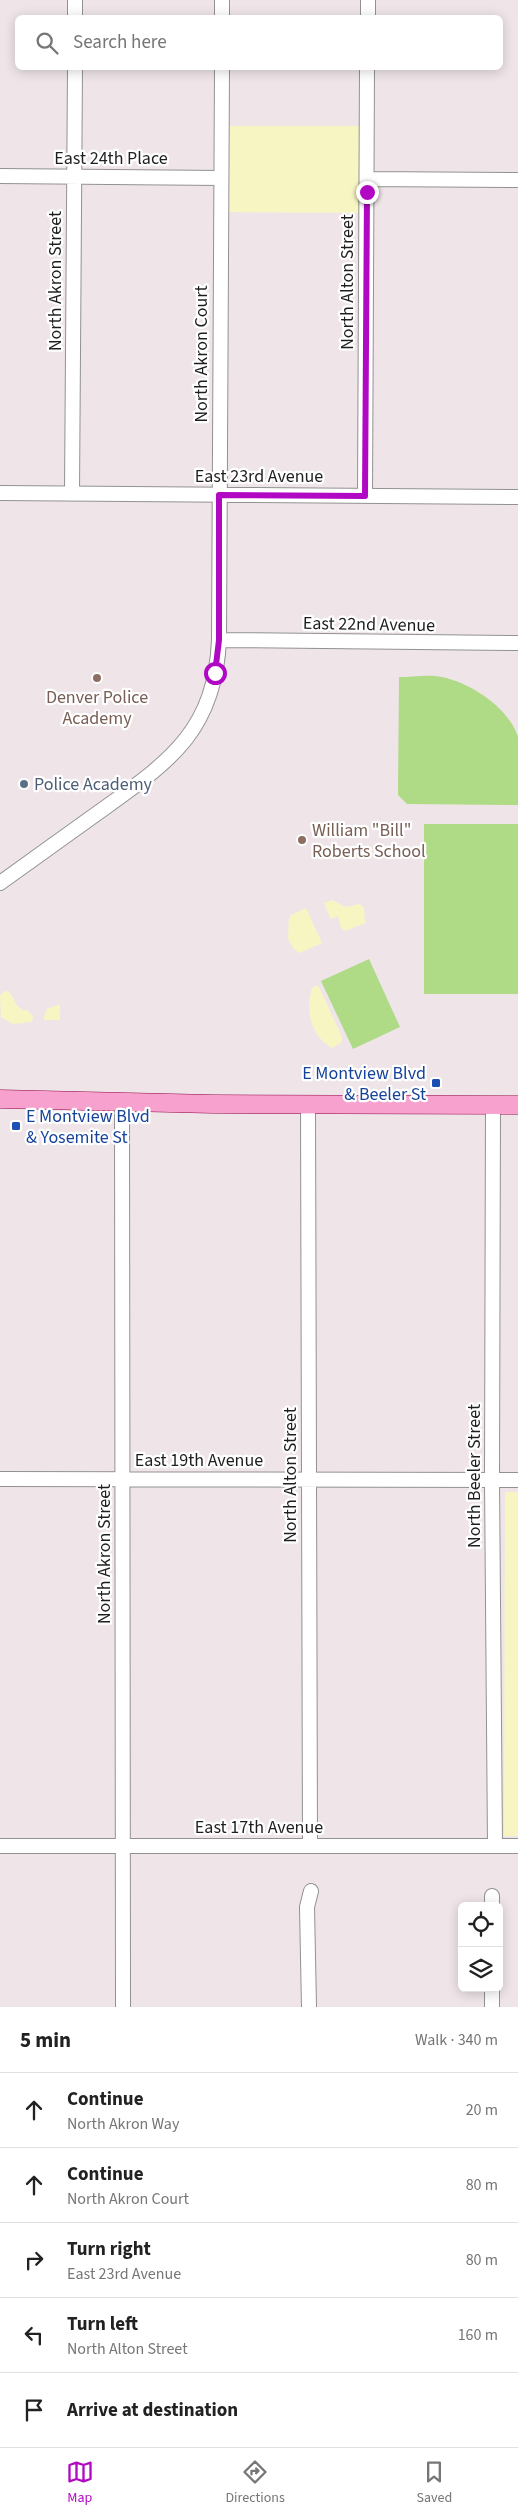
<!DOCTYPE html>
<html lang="en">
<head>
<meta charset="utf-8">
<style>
	body { margin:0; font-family:"Source Sans 3",sans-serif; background:#f6f6f6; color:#222 }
	.controls { position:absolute; right:15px; bottom:15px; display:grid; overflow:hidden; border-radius:8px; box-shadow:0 2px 12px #0003 }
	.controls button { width:45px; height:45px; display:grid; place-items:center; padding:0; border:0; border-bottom:1px solid #e0e0e0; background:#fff; color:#222; font:25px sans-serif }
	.stop { position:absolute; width:15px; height:15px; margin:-11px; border:4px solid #b109c3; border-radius:50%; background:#fff }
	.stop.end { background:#b109c3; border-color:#fff; box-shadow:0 1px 5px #0008 }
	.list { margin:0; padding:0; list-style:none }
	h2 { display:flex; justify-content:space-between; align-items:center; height:65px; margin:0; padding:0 20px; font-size:21px }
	h2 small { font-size:16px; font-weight:400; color:#767676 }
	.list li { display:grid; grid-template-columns:32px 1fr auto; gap:15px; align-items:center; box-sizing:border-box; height:75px; padding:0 20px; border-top:1px solid #e0e0e0 }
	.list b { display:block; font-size:19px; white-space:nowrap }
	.list p { margin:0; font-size:16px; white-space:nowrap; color:#767676 }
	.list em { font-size:16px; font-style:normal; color:#767676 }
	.icon { flex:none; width:28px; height:28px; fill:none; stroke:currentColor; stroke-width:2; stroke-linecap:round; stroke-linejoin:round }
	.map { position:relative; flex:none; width:518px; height:2007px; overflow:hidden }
	.search { position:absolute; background:#fff; box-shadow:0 2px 12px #0003; left:15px; right:15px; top:15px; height:55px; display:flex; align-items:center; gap:12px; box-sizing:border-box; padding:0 18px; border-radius:8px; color:#767676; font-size:19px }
	.sheet { height:440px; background:#fff }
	nav { display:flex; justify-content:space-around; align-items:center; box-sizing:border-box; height:70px; border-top:1px solid #e0e0e0; background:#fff; font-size:14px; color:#767676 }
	nav a { display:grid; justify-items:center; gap:2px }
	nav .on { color:#b109c3 }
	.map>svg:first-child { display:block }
</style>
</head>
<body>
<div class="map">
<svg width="518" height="2007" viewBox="0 0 518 2007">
	<rect width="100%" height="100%" fill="#efe5e9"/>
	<path fill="#f7f6c3" d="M221,126h146l-1,87 -145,-1z
		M332,900l14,7 14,-3 4,4 1,15 -20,8 -4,-3 -3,-12 -7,3 -7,-16z
		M306,908l16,35 -22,10 -6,-4 -6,-10 1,-20 2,-4z
		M318,985l24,52 -1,6 -9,5c-21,-12 -27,-37 -20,-60z
		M8,991c7,7 6,15 16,20l2,-2 7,7 -1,6 -19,2 -12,-7 -1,-21 3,-4z
		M60,1004v16h-17l4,-11z
		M505,1492h13v344h-14z"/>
	<path fill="#afda86" d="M399,677c13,0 30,-3 43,0 29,6 67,31 76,60v68l-111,-1 -9,-9z
		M424,824h94v170h-94z
		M369,959l31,68 -47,22 -32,-68z"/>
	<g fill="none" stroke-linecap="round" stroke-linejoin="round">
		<g stroke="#929292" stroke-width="16">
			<path id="minor" d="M75,18v-18
				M222,18v-18
				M368,18v-18
				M0,176l221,2
				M367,179l151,1
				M0,493l518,4
				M72,494l3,-426
				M365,496l2,-428
				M219,640l299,3
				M0,883c33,-24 66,-47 99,-71 68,-49 116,-79 120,-172l3,-572
				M122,1102l1,905
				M308,1104l2,742
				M493,1105l-1,375 3,366
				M0,1479l518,1
				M0,1846h518
				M492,1896v10
				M492,1988v19
				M309,2007l-2,-100 4,-16"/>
		</g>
		<g stroke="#910742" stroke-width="19">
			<path id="major" d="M0,1099l213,5 305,1"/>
		</g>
		<use href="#minor" stroke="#fff" stroke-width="14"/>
		<use href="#major" stroke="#f7a1cf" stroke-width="18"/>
	</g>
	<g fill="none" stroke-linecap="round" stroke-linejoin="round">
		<path stroke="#b109c3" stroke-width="6" d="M215,673l4,-33v-145l146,1 2,-304"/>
	</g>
	<g fill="#8d6e63" stroke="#fff" stroke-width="2">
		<circle cx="97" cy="678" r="5"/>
		<circle cx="302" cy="840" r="5"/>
	</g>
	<circle fill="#5c6f8a" stroke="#fff" stroke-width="2" cx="24" cy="784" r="5"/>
	<g fill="#1a4fb4" stroke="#fff" stroke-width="2">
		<rect x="431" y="1078" width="10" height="10" rx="2.5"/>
		<rect x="11" y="1121" width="10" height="10" rx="2.5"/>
	</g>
	<g text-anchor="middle" stroke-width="4.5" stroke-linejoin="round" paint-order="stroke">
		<g font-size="18" fill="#1e1e1e" stroke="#fff">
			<text x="111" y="164">East 24th Place</text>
			<text transform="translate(55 281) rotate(-90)" y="6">North Akron Street</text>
			<text transform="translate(347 282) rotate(-90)" y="6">North Alton Street</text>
			<text transform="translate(201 354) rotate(-90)" y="6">North Akron Court</text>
			<text x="259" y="482">East 23rd Avenue</text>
			<text transform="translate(369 624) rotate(1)" y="6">East 22nd Avenue</text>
			<text x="199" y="1466">East 19th Avenue</text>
			<text transform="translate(290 1475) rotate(-90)" y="6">North Alton Street</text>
			<text transform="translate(474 1476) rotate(-90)" y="6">North Beeler Street</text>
			<text transform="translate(104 1554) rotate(-90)" y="6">North Akron Street</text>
			<text x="259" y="1833">East 17th Avenue</text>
		</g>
		<g font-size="18" fill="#785e54" stroke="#fff">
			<text x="97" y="703">Denver Police<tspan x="97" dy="21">Academy</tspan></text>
			<text x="312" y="836" text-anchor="start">William "Bill"<tspan x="312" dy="21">Roberts School</tspan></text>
		</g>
		<g font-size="18" fill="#4e5e75" stroke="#fff" text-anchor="start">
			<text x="34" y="790">Police Academy</text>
		</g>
		<g font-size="18" fill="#164399" stroke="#fff" text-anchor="end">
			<text x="426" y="1079">E Montview Blvd<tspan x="426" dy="21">&amp; Beeler St</tspan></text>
			<text x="26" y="1122" text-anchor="start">E Montview Blvd<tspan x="26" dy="21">&amp; Yosemite St</tspan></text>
		</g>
	</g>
</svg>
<div class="controls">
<button><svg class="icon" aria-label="locate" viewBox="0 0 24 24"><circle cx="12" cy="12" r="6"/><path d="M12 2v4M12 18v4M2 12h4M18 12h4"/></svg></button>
<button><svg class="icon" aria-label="layers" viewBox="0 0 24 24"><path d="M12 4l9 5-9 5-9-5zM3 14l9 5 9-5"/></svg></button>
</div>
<div class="stop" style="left:215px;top:673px"></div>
<div class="stop end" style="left:367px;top:192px"></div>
<div class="search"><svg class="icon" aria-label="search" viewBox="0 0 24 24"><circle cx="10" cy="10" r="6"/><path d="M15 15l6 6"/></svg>Search here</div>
</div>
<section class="sheet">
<h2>5 min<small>Walk · 340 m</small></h2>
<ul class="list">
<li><svg class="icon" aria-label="ahead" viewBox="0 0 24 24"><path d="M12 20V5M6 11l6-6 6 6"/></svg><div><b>Continue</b><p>North Akron Way</p></div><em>20 m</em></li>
<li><svg class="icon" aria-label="ahead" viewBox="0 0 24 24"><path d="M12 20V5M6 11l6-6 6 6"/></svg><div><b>Continue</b><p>North Akron Court</p></div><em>80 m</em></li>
<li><svg class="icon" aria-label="right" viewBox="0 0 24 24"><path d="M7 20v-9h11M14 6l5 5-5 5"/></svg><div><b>Turn right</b><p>East 23rd Avenue</p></div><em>80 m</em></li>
<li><svg class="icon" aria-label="left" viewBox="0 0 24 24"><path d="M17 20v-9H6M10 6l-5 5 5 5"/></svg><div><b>Turn left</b><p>North Alton Street</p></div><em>160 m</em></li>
<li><svg class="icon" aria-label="arrive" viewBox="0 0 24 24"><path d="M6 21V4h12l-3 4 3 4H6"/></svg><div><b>Arrive at destination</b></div></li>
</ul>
</section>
<nav>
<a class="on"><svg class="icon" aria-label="map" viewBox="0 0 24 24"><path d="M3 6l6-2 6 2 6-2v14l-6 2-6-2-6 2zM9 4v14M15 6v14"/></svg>Map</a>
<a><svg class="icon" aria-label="directions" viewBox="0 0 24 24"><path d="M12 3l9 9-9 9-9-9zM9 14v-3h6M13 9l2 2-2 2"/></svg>Directions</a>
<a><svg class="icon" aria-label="saved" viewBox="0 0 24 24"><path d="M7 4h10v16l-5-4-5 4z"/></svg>Saved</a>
</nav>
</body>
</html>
